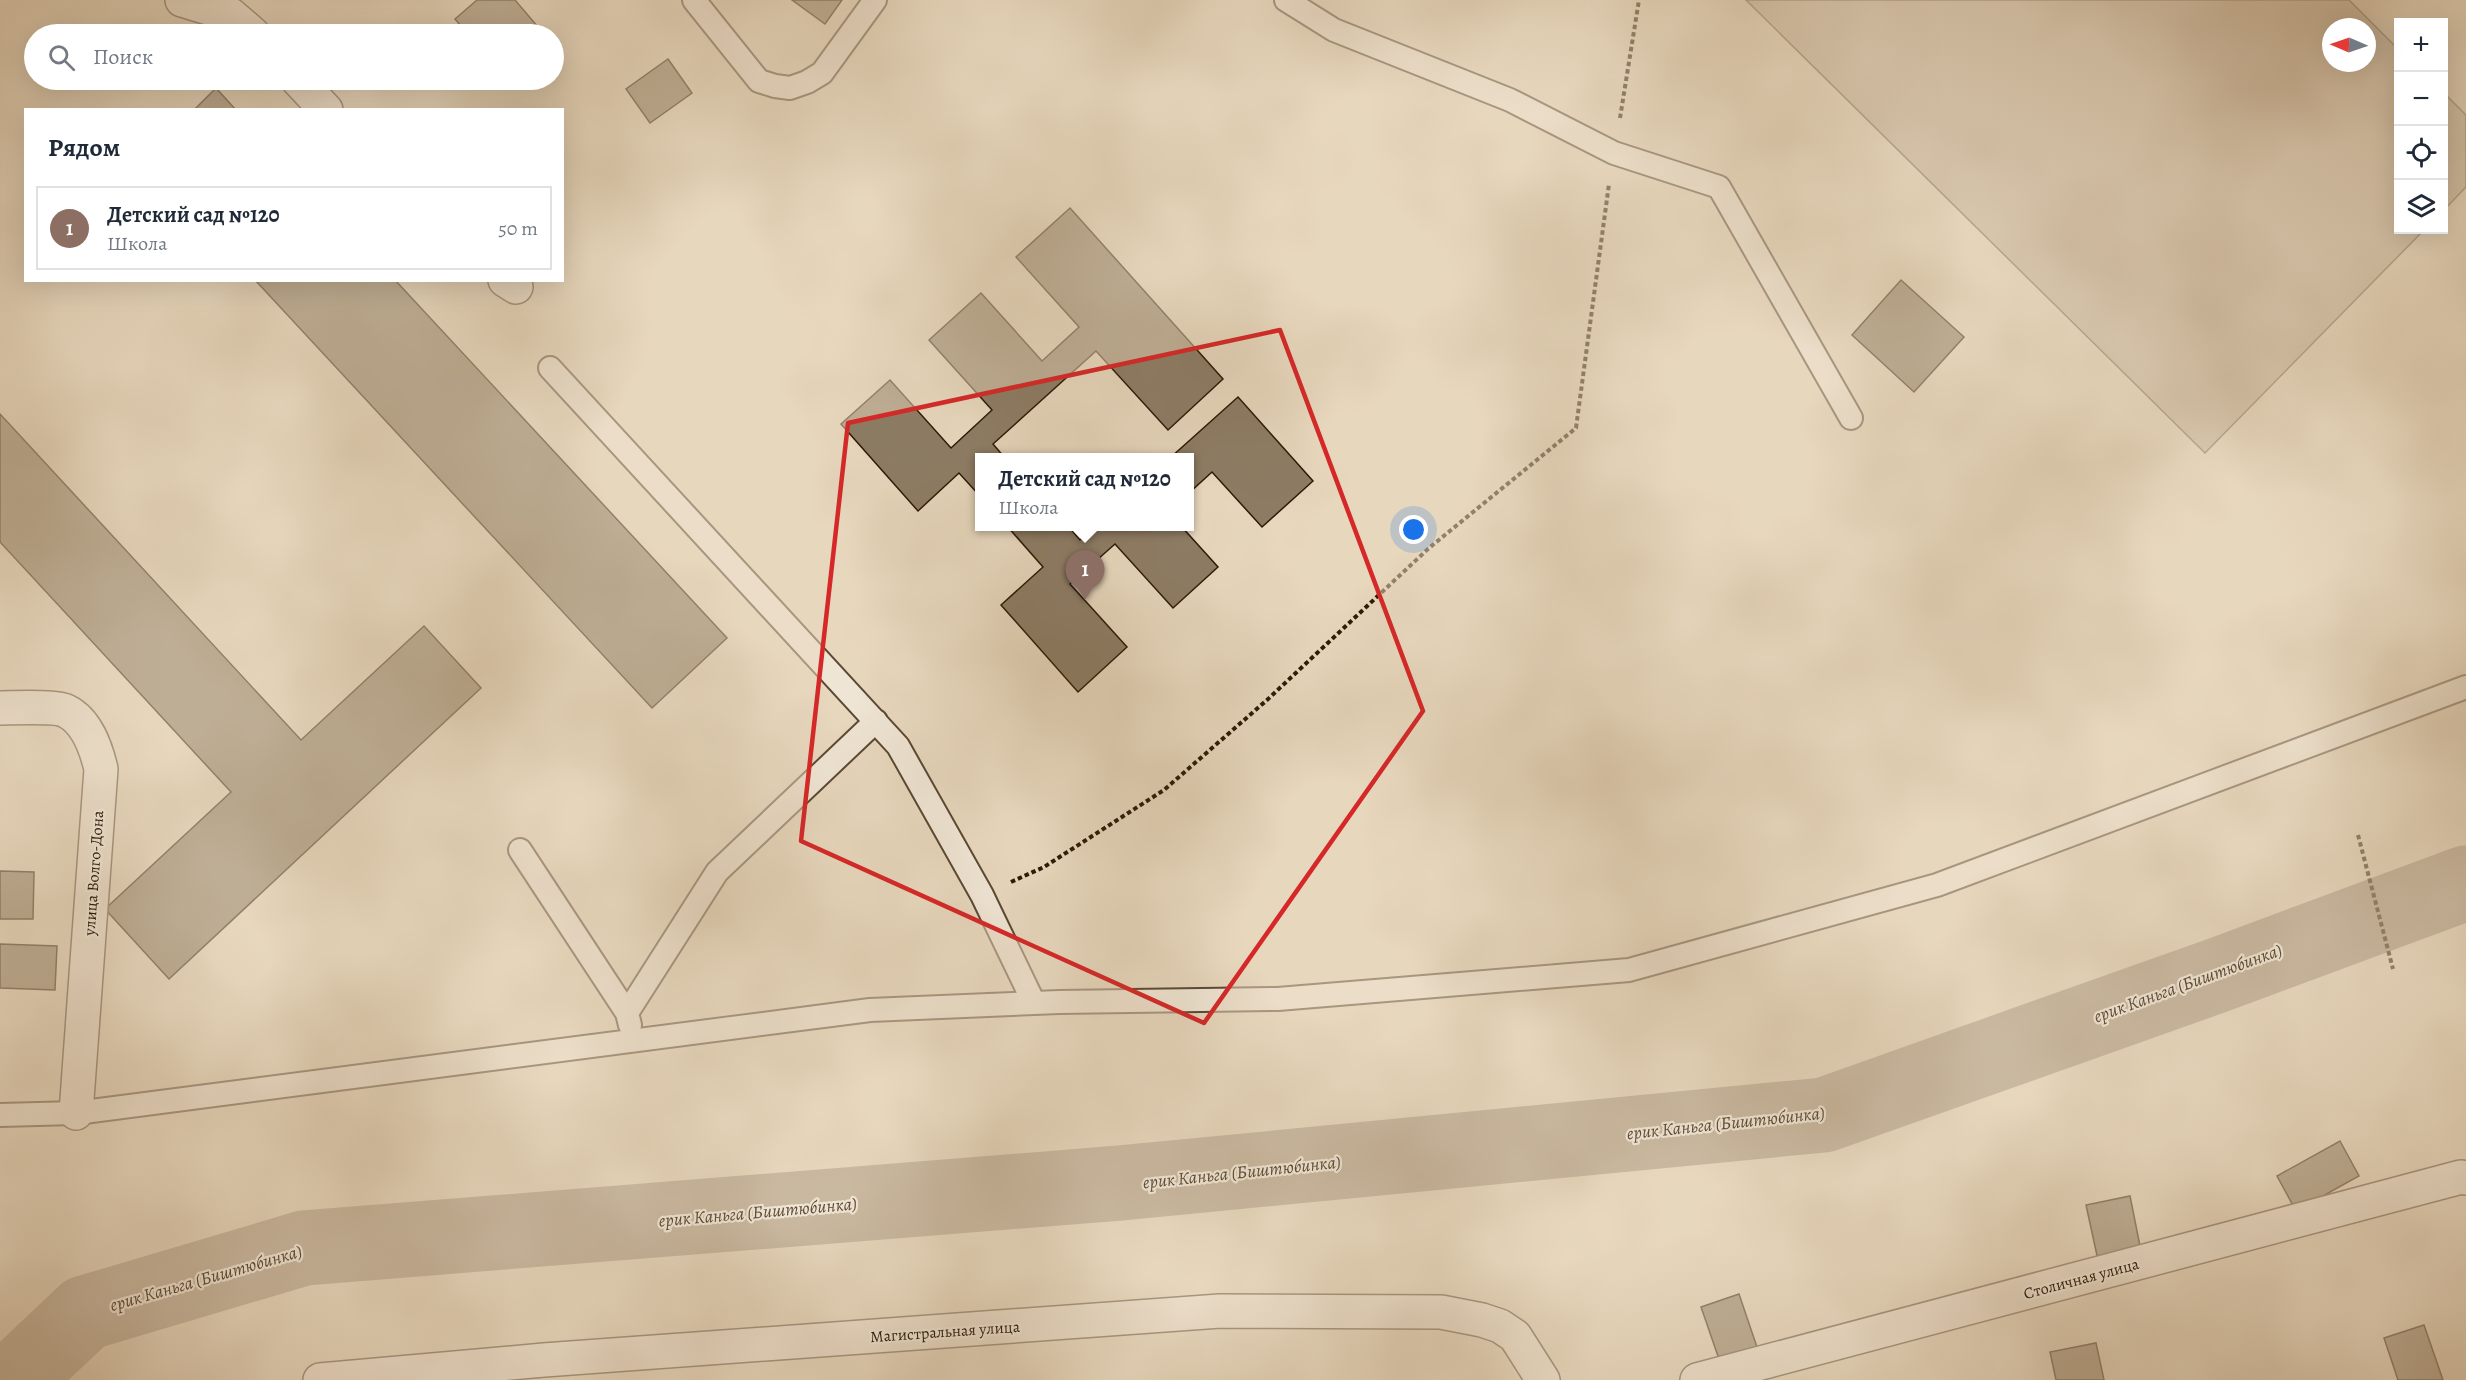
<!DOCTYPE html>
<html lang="ru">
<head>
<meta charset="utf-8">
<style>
	body { margin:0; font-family:Alegreya,serif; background:#f2f2f3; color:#1f2937 }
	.controls { position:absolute; right:18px; top:18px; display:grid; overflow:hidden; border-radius:0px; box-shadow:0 6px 24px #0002 }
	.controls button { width:54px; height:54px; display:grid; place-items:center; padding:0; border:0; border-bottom:2px solid #e0e1e3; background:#fff; color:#1f2937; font:30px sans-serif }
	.compass { position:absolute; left:2322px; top:18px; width:54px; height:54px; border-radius:50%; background:#fff; box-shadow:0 6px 24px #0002; rotate:272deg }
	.you { position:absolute; left:1414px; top:530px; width:21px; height:21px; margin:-15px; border:4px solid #fff; border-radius:50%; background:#1a73e8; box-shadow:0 0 0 9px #1a73e833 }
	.badge { display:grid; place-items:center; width:39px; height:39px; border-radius:50%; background:#0b8043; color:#fff; font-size:20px; font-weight:700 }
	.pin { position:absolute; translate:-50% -50px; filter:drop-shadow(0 2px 3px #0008) }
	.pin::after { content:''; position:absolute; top:32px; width:21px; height:18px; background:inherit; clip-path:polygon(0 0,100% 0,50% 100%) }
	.popup { position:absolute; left:975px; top:453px; width:219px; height:78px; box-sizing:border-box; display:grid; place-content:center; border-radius:0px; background:#fff; filter:drop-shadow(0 2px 4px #0005); font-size:20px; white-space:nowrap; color:#747a83 }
	.popup b { font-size:22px; color:#1f2937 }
	.popup::after { content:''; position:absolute; left:50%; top:100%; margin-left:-12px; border:12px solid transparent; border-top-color:#fff }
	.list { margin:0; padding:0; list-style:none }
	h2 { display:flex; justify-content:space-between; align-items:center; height:78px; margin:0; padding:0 24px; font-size:26px }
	h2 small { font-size:20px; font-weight:400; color:#747a83 }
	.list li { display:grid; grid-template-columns:39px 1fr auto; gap:18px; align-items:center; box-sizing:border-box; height:84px; margin:0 12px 12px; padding:0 12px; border:2px solid #e0e1e3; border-radius:0px }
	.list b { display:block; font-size:22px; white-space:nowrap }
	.list p { margin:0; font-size:20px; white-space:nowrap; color:#747a83 }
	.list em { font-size:20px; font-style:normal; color:#747a83 }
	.icon { flex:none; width:33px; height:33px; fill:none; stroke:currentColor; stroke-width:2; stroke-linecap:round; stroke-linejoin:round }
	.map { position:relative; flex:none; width:2466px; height:1380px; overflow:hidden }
	.search { position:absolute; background:#fff; box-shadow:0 6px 24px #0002; left:24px; top:24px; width:540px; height:66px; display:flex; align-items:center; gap:15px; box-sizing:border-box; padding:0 21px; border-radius:33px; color:#747a83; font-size:22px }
	.panel { position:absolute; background:#fff; box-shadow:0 6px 24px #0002; left:24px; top:108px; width:540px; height:174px; border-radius:0px }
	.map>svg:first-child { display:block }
</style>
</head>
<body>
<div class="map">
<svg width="2466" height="1380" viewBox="0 0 2466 1380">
	<rect width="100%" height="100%" fill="#e7d7bd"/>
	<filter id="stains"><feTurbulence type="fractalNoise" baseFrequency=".00333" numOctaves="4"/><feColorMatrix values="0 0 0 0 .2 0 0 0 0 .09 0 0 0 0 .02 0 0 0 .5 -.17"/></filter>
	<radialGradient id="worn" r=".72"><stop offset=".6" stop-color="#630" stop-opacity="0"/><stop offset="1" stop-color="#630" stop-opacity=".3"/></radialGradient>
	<path fill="#c7b79e" stroke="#7a6852" stroke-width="1.5" fill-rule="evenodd" d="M1746,0h603l49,49v181h26l-219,223zM2331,27h36v36h-36z
		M2444,93l22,22v72l-22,23z"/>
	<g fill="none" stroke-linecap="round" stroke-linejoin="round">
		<path stroke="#a7967f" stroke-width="75" d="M14,1380l71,-67 219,-65 816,-65 704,-68 397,-141 245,-91"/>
	</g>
	<path fill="#8d7c65" stroke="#2c1906" stroke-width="1.5" d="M477,0h38l29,34h-76l-13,-15z
		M792,0h50l-17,24z
		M668,59l24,34 -42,30 -24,-34z
		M216,88l20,22h-42z
		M1070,208l153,171 -55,51 -72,-79 -103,93 12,14h-25v38l-21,-23 -41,38 -77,-87 49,-44 61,68 41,-38 -63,-70 52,-47 61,68 37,-34 -63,-70z
		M255,280h140l332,358 -75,70z
		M1901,280l63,57 -50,55 -62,-57z
		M1238,397l75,84 -51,46 -50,-55 -22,20v-34h-20z
		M0,414l301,326 123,-114 57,62 -312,291 -64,-70 126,-117 -231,-250z
		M1007,526h61l12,14 14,-14h87l37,41 -45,41 -58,-64 -45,40 57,63 -49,45 -77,-87 42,-38z
		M0,871l34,1 -1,47h-33z
		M0,944l57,2 -2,44 -55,-2z
		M2340,1141l19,35 -63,35 -19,-35z
		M2130,1196l11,55 -43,9 -12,-55z
		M1739,1294l19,56 -38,12 -19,-55z
		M2424,1325l19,55h-45l-14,-42z
		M2096,1343l8,37h-48l-6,-28z"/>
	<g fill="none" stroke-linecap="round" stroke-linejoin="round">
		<g stroke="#5b4834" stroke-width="26">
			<path id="service" d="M694,0l65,81 16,5 15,2 17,-6 15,-9 53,-73
				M1286,0l48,30 176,70 104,53 105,34 132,231
				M550,368l348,378 84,149 52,108
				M520,850l107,163 3,12
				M627,1013l90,-141 159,-151
				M0,1115l76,-2 794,-103 189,-8 219,-3 351,-29 308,-85 529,-198"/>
		</g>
		<g stroke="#5b4834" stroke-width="36">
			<path id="minor" d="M182,0l49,15 22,19
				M298,80l28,30
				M505,280l11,7
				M0,708c13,0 56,-2 66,3 21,10 30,37 35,58l-25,344
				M1697,1380l764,-203 5,1"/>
		</g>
		<g stroke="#5b4834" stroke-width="36">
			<path id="tertiary" d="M320,1380l224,-20 676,-49 221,1 41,8 18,6 15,10 28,44"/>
		</g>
		<path stroke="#2c1906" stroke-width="4" stroke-dasharray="4.5 3" stroke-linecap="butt" d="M1620,118l19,-118
			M2358,835l35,134
			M1011,882l33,-15 120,-77 103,-90 162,-152 147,-120 33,-244"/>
		<use href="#service" stroke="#efe5d4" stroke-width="22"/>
		<use href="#minor" stroke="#efe5d4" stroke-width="33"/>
		<use href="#tertiary" stroke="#efe5d4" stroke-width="33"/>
	</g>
	<path d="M0 0H2466V1380H0ZM1280,330l143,381 -219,312 -403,-182 47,-418z" fill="#e7d7bd" fill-opacity=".55" fill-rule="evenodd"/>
	<path fill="none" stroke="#d62828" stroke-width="4.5" stroke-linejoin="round" d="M1280,330l143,381 -219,312 -403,-182 47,-418z"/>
	<g text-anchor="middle" stroke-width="4.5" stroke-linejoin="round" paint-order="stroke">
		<g font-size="16" fill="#2c1906" stroke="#efe5d4">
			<text transform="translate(93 873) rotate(-86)" y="6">улица Волго-Дона</text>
			<text transform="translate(2081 1278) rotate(-15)" y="6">Столичная улица</text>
			<text transform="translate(945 1331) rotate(-4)" y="6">Магистральная улица</text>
		</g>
		<g font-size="18" font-style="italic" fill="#5d4b36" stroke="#efe5d4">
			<text transform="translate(2188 983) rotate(-20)" y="6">ерик Каньга (Биштюбинка)</text>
			<text transform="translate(1726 1123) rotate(-6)" y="6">ерик Каньга (Биштюбинка)</text>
			<text transform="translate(1242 1172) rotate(-6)" y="6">ерик Каньга (Биштюбинка)</text>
			<text transform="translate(758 1212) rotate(-5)" y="6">ерик Каньга (Биштюбинка)</text>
			<text transform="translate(206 1278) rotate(-16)" y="6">ерик Каньга (Биштюбинка)</text>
		</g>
	</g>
	<rect width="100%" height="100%" filter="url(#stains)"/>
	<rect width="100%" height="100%" fill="url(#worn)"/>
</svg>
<div class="controls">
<button>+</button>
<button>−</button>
<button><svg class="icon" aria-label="locate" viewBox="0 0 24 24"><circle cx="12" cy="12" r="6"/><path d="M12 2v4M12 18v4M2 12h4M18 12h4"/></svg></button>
<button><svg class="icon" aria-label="layers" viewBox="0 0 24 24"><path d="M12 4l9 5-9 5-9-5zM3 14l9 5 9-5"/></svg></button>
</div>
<svg class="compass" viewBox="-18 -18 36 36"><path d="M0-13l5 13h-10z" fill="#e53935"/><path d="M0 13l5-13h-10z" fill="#747a83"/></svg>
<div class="you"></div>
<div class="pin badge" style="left:1085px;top:600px;background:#8d6e63">1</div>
<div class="popup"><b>Детский сад №120</b>Школа</div>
<div class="search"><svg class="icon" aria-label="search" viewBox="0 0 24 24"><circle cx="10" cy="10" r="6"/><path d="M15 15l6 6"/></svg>Поиск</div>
<section class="panel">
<h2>Рядом<small></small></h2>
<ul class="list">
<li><span class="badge" style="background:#8d6e63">1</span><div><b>Детский сад №120</b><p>Школа</p></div><em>50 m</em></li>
</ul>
</section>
</div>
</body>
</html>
